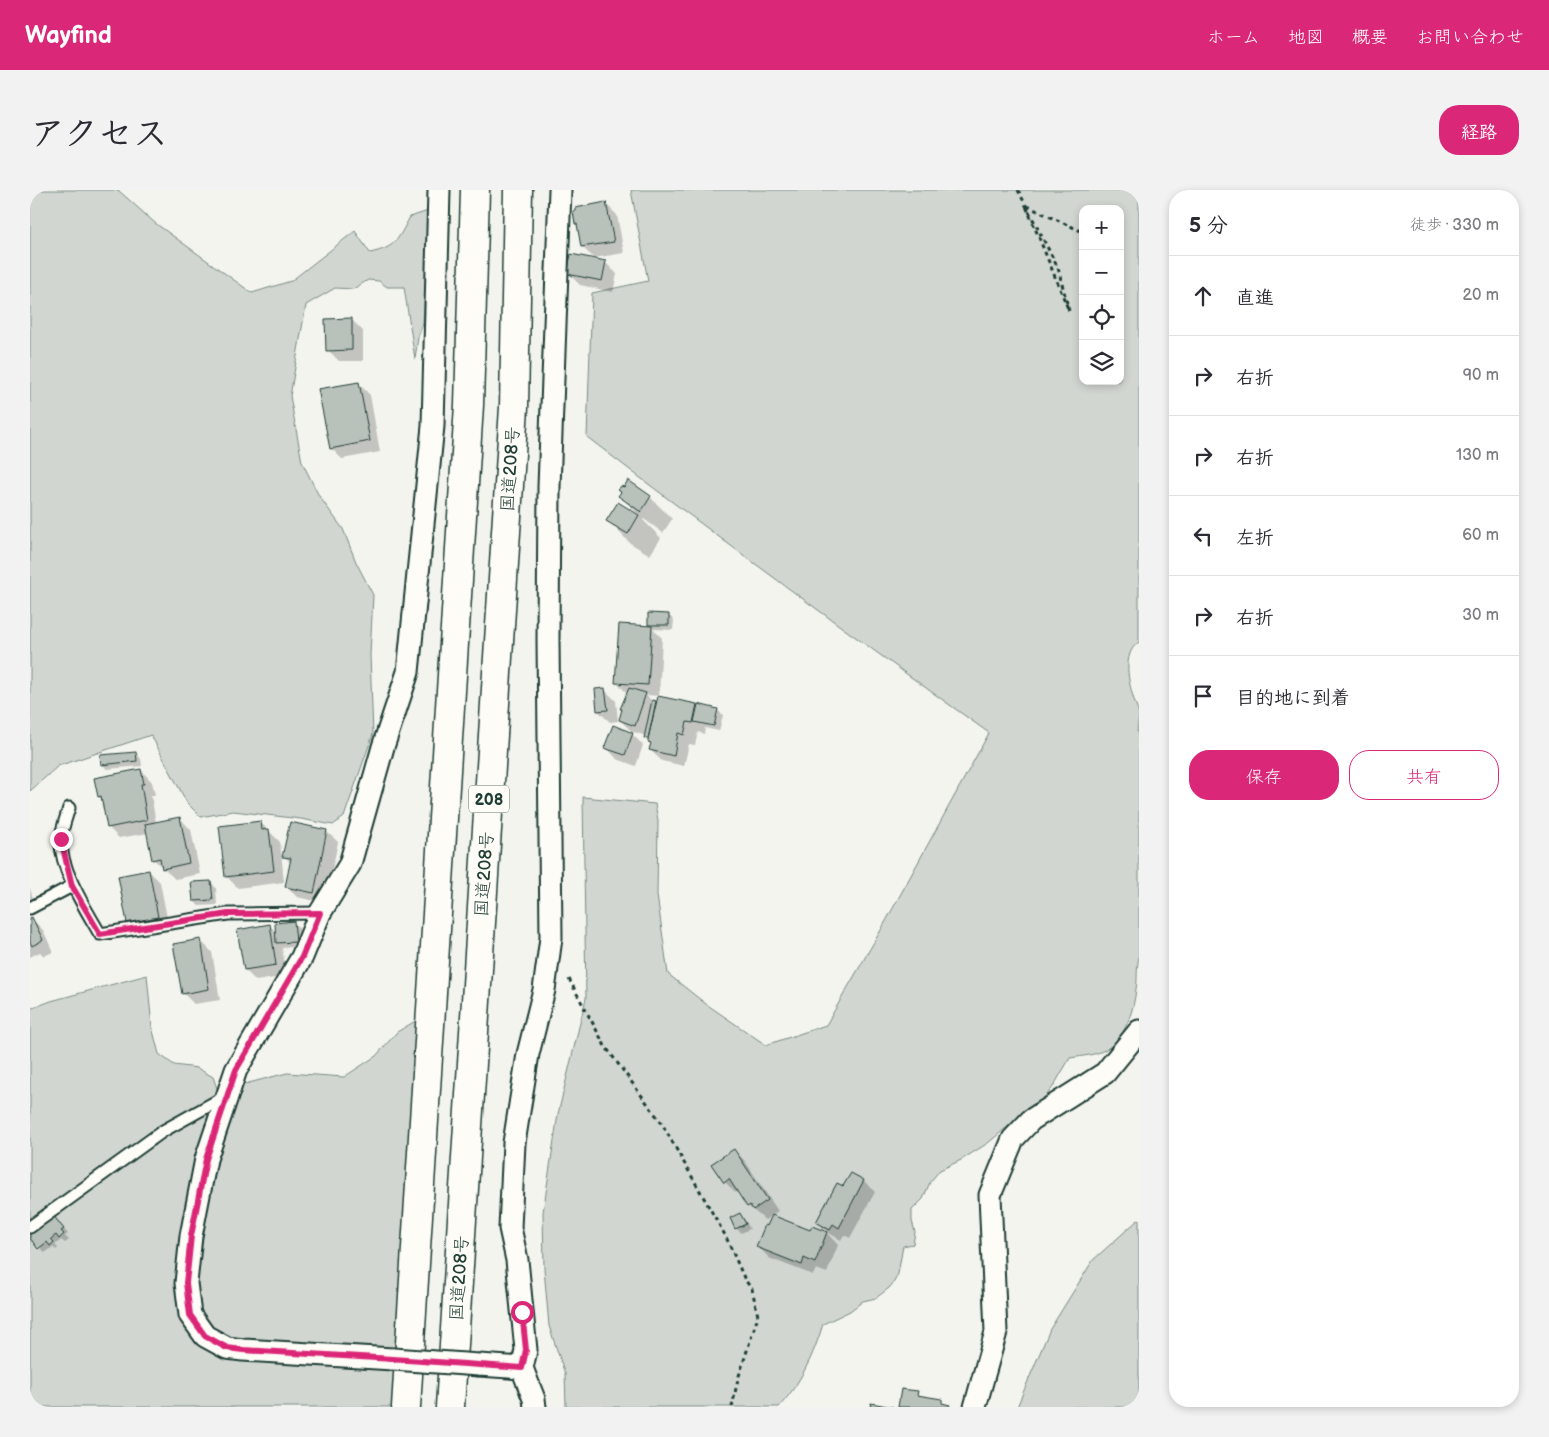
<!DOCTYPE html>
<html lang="ja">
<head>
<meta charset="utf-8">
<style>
	body { margin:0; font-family:"Balsamiq Sans","Klee One",sans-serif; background:#f2f2f3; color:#2b2b33 }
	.controls { position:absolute; right:15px; top:15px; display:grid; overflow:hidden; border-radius:10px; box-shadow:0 2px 8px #0003 }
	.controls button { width:45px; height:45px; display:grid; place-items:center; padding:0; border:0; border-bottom:1px solid #e1e1e2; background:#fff; color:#2b2b33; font:25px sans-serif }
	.stop { position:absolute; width:15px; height:15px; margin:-11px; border:4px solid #db2777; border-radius:50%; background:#fff }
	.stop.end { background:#db2777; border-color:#fff; box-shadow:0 1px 5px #0008 }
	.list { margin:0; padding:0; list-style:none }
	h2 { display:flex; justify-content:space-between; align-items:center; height:65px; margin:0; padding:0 20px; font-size:21px }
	h2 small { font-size:16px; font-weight:400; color:#7c7c81 }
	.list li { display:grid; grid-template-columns:32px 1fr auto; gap:15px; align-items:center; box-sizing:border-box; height:80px; padding:0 20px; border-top:1px solid #e1e1e2 }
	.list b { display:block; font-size:19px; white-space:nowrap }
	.list em { font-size:16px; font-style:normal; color:#7c7c81 }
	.actions { display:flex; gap:10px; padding:15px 20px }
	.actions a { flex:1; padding:11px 0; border:1px solid #db2777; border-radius:20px; text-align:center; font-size:18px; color:#db2777 }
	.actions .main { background:#db2777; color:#fff }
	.icon { flex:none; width:28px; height:28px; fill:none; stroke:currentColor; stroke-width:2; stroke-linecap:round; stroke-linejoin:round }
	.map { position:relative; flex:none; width:1109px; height:1217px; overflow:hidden; border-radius:20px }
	header { display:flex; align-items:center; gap:30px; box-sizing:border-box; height:70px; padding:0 25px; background:#db2777; color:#fff }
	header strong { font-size:24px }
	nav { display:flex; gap:28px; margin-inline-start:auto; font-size:18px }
	.intro { display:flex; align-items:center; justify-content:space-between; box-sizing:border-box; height:120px; padding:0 30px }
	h1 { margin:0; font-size:35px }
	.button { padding:12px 22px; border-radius:20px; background:#db2777; color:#fff; font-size:18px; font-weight:700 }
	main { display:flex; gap:30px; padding:0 30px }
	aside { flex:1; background:#fff; border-radius:20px; box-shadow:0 2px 8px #0003 }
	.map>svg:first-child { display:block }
</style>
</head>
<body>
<header>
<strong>Wayfind</strong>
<nav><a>ホーム</a><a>地図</a><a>概要</a><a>お問い合わせ</a></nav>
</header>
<div class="intro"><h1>アクセス</h1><a class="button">経路</a></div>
<main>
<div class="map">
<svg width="1109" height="1217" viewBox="0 0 1109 1217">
	<rect width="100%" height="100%" fill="#f4f4ef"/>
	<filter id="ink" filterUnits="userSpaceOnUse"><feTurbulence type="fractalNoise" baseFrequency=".02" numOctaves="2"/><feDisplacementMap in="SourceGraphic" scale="10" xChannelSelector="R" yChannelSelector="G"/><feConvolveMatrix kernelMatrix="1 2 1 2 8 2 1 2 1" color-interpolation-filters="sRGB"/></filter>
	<g filter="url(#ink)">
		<path fill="#d1d6d1" stroke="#788a82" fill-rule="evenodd" d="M0,0h88l37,33 97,70 39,-12 64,-50 15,22c27,-6 27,-13 40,-36l21,-7 -1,73 -6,20 -1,21 -5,13 -3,22 -11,-72h-17l-8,-6 -11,-1 -15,9 -18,-1 -29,17 -16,91 12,66 17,34 24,33 13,33 17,33 -3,60 3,79 -29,83 -11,8 -32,-6 -68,-8 -32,6 -14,-14 -36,-68 -93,31 -28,25z
			M601,0h508v452c-18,12 -10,41 -5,58 2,5 4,10 5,15 0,9 -4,15 0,23v220c-3,11 -1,21 -3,31 -2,19 -9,44 -25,57 -11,9 -28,10 -41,12l-17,29 -17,22h-9l-3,4 -36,30 -27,17 -21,10 -10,12 -7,17 -11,11v11l3,11 -2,12 -10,2 -5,28 -4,8 -5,6 -13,10 -13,3 -13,10 -27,13c-9,30 -22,59 -44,83h-213l-1,-33 -16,-48 -5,-57 -1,-57 15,-98 28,-116 -3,-201 72,7 3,16 -1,75 11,79 38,30 60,41 60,-20 55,-95 108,-197c-136,-97 -270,-194 -402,-296l5,-144 56,-12zM1053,19h37v172h-37z
			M117,785l5,52 7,27 15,11 23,3 16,9 5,14 69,-18 57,4 32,-21 21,-24 20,-12 -25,387h-362v-398l21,-8z
			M1109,1029v188h-122l33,-78 43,-69z"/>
		<path fill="#0003" fill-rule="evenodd" d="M576,14l11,11 7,38 -30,5 -12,-11 -3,-21 -3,-2z
			M542,66l34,7 11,11 -4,18 -33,-7 -11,-11z
			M321,129l12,12v30h-24l-11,-11z
			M328,193l12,12 10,57 -38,7 -11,-11z
			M594,299l26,8 22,22 -9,14 -19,-14 -1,1 18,18 -11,17 -20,-12 -22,-22 31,-6 -19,-19z
			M638,425l6,5 -1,10 -20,-1 9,9 -3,59 38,9 2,2 18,2 6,5 -4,16 -14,-3 -1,6 -6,-2 -3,13 -6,-1 -5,22 -22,-5 -12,-11 2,-6 -7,-6 1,-2 -15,-5 -11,-11 8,-26 -11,-11 3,-58 32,2 -3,-3zM616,505l13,1 -2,7 -5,-2z
			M566,500h9l11,11 2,20 -8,1 -12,-11z
			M602,544l11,11 -7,21 -19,-7 -11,-12z
			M106,563l5,6 1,7 -35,3 -5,-5z
			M111,580l11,12 3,13h-4l5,28 24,-5 11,12 9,44 -25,5 -22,-20 -5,-26 -29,5 -11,-11 -5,-26 -4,-4 -3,-18z
			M230,632l20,20 4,40 -46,6 -12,-12z
			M296,641l12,11 -13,61 -28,-6 -11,-11 5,-23 -7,-7z
			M119,681l11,11 9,46 -30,5 -11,-11z
			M181,692l5,6 1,17 -18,1 -5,-5z
			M0,698l5,18 -5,1z
			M2,729l11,11 10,22 -9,4 -4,-4 -10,5v-37z
			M264,733l5,5 2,18 -19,2 5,28 -31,5 -11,-11 24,-45 8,8z
			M171,751l11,11 8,48 -26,4 -11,-11z
			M704,960l11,11 33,50 -13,9 -17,-14 -9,-15 -3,2 -11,-11z
			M821,984l13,7 11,11 -25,46 -6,-3 -3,5 -12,-7 -12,-11 27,-34z
			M710,1025l5,5 5,9 -9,4 -5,-5z
			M28,1032l10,12 -3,2 4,4 -4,3 -4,-3 -6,5 3,3 -2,2 -3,-3 -8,6 -15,-18z
			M783,1038l14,5 11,12 -11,28 -11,-4 -3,6 -44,-17 -11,-12 53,-14z"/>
		<path fill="#b9c1bb" stroke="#1f3d34" d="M576,12l8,40 -33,5 -4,-23h-2l-2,-13h2v-3z
			M541,64l35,7 -4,20 -35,-7z
			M322,128v32l-26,1 -1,-32z
			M329,192l11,59 -40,8 -12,-60z
			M598,290l23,16 -10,16 -23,-16 3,-4 -3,-2 3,-4 3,1z
			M588,312l21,13 -11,19 -22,-13z
			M618,423l21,1v11h-21z
			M589,434l33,2 -4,59 -33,-2z
			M575,498l3,22 -11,1 -2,-22z
			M599,498l17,5 -11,33 -16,-6 3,-11h-2z
			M628,506l39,8 -4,19 -6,-1 -3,13 -6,-2 -4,23 -25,-6 2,-7 -3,-1v-3z
			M622,510l4,1 -8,38 -4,-1z
			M668,514l20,5 -4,17 -20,-4z
			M583,535l20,8 -8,22 -21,-7z
			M106,562l1,9 -36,4 -1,-10z
			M111,579l3,15h-3l6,36 -40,8 -6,-32 -3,1 -4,-19z
			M150,627l9,46 -27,6 -2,-11 -8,2 -7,-36z
			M231,631l1,9 7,-1 5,42 -49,6 -6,-51z
			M260,632l37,8 -13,63 -29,-6 6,-29 -9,-1z
			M119,680l9,47 -31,6 -9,-47z
			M181,691l2,19 -20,1 -2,-19z
			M2,727l11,23 -11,6 -2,-4v-23z
			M264,731l2,21 -20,1 -1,-20z
			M240,734l6,41 -32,5 -7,-40z
			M171,749l8,50 -27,5 -9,-50z
			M704,959l34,51 -15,10 -3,-5 -3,2 -18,-28 -5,4 -13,-19z
			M821,983l13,7 -25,48 -6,-4 -3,6 -14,-8 21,-39 6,3z
			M710,1023l6,11 -11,5 -5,-11z
			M23,1025l11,14 -3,2 3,3 -5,5 -3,-4 -5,4 3,3 -4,4 -3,-4 -9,7 -8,-11v-5z
			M742,1025l38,15 2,-4 15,6 -12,31 -11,-5 -2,7 -46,-18 9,-22 2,1z
			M871,1199l17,2 -1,4 25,4v4l8,2 -1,2h-51z
			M841,1213l22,4h-23z"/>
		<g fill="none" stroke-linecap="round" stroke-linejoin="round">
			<g stroke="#1f3d34" stroke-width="15">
				<path id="service" d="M39,618c-3,10 -7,20 -8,30 -2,30 24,70 39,96l128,-20 92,-1
					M0,718l42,-22
					M0,1037l133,-96 63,-35"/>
			</g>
			<g stroke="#1f3d34" stroke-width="25">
				<path id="minor" d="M363,1169l-150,-9 -16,-2 -22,-12 -15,-21 -4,-32 5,-47 15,-77 30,-89 66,-113 18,-44 30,-49 33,-117 25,-75 25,-246 6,-236
					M449,1175l43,3
					M505,1217l-1,-8 -12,-31 4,-18 -9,-90 -7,-32 4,-85 14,-89 16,-64 7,-52 -3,-298 1,-153 11,-297
					M945,1217l21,-75 -6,-137 23,-56 18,-19 74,-47 34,-42"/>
			</g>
			<g stroke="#1f3d34" stroke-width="31">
				<path id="trunk" d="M376,1217l63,-1002 6,-215
					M420,1217l64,-1000 4,-217"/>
			</g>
			<path stroke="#1f3d34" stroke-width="3" stroke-dasharray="4 4" stroke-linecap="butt" d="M988,0l40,78 11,43 -43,-105
				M997,16l56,26
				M539,789l36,67 56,76 65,115 19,43 7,9 6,27 -20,63 -6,28"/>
			<use href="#service" stroke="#fdfcf7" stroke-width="11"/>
			<use href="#minor" stroke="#fdfcf7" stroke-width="21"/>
			<use href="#trunk" stroke="#fdfcf7" stroke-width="28"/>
			<g stroke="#1f3d34" stroke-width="25" stroke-linecap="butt">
				<path id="minor-bridge" d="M363,1169l86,6"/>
			</g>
			<use href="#minor-bridge" stroke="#fdfcf7" stroke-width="21"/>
		</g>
	</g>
	<g fill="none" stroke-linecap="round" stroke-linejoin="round" filter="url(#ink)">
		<path stroke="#db2777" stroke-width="6" d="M31,649l11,47 28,48 128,-20 92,-1 -18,44 -66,113 -30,89 -15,77 -5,47 4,32 15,21 22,12 16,2 150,9 129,9 4,-18 -4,-38"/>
	</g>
	<g text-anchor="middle" stroke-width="4.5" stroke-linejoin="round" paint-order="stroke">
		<rect fill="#fdfcf7" stroke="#62766e" stroke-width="1" x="439" y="595.5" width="40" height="27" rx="4"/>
		<g font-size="16" font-weight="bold" fill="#1f3d34">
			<text x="459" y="615">208</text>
		</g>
		<g font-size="18" fill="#1f3d34" stroke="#fdfcf7">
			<text transform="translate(480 279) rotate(-86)" y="6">国道208号</text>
			<text transform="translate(454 684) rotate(-86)" y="6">国道208号</text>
			<text transform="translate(429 1088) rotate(-86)" y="6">国道208号</text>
		</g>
	</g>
</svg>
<div class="controls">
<button>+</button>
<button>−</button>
<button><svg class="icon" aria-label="locate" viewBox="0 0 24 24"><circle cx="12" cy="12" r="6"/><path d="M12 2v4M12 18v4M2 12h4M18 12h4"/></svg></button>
<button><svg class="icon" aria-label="layers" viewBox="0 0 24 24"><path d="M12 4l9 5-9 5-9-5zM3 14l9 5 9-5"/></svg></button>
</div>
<div class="stop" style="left:492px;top:1122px"></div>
<div class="stop end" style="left:31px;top:649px"></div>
</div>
<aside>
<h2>5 分<small>徒歩 · 330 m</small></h2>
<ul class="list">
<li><svg class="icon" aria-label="ahead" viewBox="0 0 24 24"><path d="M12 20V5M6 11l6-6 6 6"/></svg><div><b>直進</b></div><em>20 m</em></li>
<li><svg class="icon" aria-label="right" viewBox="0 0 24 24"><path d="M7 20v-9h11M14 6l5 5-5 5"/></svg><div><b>右折</b></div><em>90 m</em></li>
<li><svg class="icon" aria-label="right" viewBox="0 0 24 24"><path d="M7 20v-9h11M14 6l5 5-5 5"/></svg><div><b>右折</b></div><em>130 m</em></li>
<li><svg class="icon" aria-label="left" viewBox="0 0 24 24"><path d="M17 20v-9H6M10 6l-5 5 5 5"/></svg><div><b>左折</b></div><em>60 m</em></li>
<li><svg class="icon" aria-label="right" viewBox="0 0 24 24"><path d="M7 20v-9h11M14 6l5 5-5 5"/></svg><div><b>右折</b></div><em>30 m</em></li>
<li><svg class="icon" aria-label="arrive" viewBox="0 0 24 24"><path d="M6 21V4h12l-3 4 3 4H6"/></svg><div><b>目的地に到着</b></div></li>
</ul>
<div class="actions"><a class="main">保存</a><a>共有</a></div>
</aside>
</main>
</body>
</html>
